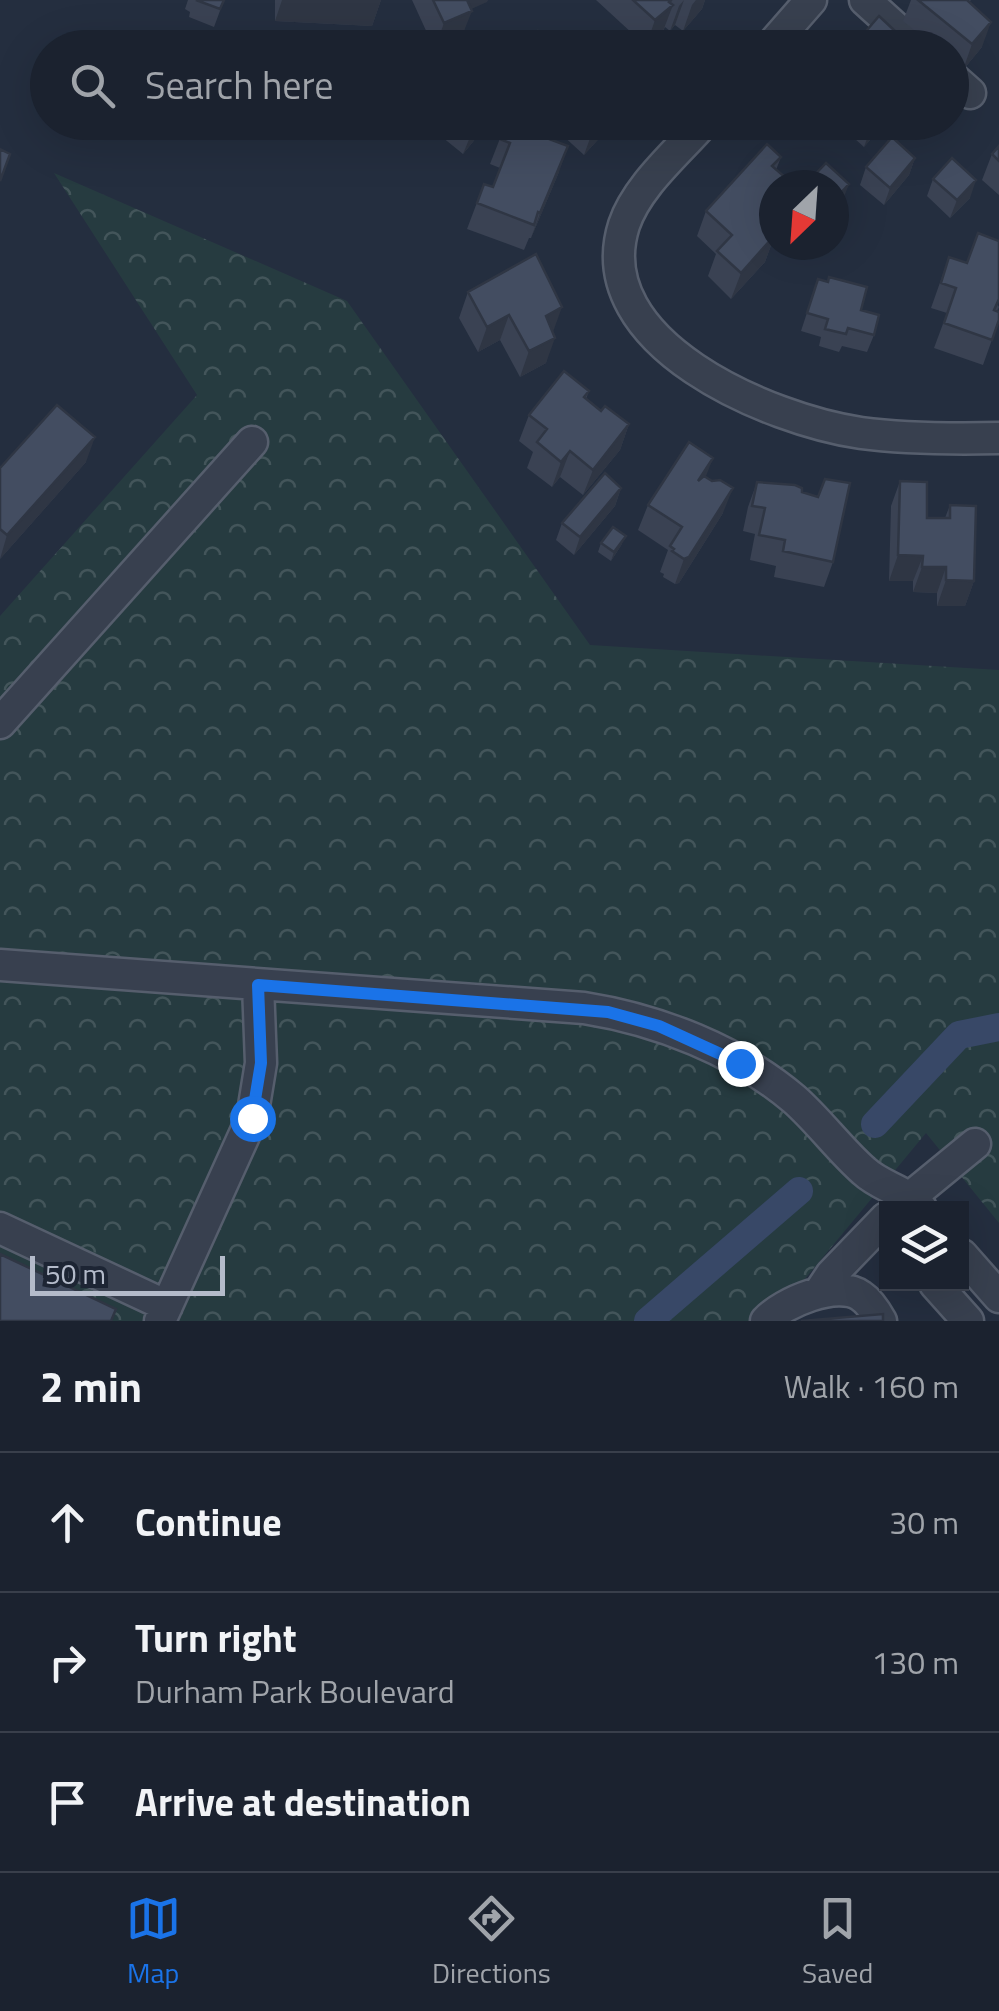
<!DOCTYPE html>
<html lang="en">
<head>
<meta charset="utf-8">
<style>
	body { margin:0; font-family:"Titillium Web",sans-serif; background:#282f3b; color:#f1f3f6 }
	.controls { position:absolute; right:30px; bottom:30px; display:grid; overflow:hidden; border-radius:0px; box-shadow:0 10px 40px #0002 }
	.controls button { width:90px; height:90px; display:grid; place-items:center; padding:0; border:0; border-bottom:2px solid #393f4b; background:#1b222f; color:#f1f3f6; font:50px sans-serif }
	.compass { position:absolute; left:759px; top:170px; width:90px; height:90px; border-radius:50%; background:#1b222f; box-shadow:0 10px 40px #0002; rotate:205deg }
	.scale { position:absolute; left:30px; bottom:25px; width:195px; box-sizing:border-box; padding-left:10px; border:5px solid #b4bbca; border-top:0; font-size:28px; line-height:35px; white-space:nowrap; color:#b4bbca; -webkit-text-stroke:8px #1d2534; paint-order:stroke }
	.stop { position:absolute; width:30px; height:30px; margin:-22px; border:8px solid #1a73e8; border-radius:50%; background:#fff }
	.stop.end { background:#1a73e8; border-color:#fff; box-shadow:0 2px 10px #0008 }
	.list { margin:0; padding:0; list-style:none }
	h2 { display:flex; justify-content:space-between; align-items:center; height:130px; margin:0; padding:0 40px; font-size:42px }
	h2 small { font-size:32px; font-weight:400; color:#a0a4aa }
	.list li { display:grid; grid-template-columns:65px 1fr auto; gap:30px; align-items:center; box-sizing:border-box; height:140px; padding:0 40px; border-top:2px solid #393f4b }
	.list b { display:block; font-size:38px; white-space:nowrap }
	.list p { margin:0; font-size:32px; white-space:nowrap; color:#a0a4aa }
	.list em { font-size:32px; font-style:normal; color:#a0a4aa }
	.icon { flex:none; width:55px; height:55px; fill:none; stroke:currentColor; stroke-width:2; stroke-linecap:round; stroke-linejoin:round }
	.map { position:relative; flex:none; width:999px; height:1321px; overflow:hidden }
	.search { position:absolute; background:#1b222f; box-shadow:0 10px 40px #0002; left:30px; right:30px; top:30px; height:110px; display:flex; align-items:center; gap:25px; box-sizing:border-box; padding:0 35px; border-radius:55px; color:#a0a4aa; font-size:38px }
	.sheet { height:550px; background:#1b222f }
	nav { display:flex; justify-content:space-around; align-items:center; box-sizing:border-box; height:140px; border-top:2px solid #393f4b; background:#1b222f; font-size:28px; color:#a0a4aa }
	nav a { display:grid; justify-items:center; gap:5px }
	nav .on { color:#1a73e8 }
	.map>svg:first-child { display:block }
</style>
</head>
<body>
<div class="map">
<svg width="999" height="1321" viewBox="0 0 999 1321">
	<defs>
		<pattern id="forest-crowns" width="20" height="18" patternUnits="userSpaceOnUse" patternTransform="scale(2.5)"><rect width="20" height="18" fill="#263b40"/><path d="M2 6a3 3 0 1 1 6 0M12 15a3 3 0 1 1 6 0" fill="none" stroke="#43555a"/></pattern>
	</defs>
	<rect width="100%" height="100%" fill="#242e3f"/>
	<path fill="url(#forest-crowns)" d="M54,173l293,128 243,344 409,25v553l-73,-90 -156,188h-770v-705l197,-221z"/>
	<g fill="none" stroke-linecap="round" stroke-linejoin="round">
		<path stroke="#384867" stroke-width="28" d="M875,1124l84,-89 40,-8
			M648,1321l151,-130"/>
		<g stroke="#565e6d" stroke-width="35">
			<path id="minor" d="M865,0l53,48
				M769,48l42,-48
				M952,77l18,16
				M704,122c-27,31 -67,64 -80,103 -38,119 147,195 237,208 46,6 92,6 138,5
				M0,723l252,-281
				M0,965l584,43c75,12 152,42 210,91 25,22 45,50 70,72 17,16 41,19 57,37
				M897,1208l78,-64
				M0,1228l167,78
				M962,1255l37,42
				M935,1284l33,37
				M819,1293l12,-18 55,-57
				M160,1321l92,-203 9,-55 -3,-78
				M766,1321c16,-18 72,-42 95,-25 9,6 15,16 20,25"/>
		</g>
		<use href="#minor" stroke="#38404f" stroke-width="30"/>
	</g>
	<path fill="#3a4253" d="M188,0h36l-10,27 -25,-10 1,-5 -5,-3z
		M275,0h106l-9,26 -97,-5z
		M412,0h76l-17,9 -9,27 -25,12h-3z
		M596,0h109l-3,9 -19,22 -8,-6 -5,6 -5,-4 -2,4 -17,15z
		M911,0h60l-2,2 13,45 -19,23 -11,-9v-13h-16l-33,-27z
		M867,30l43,18 -51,-1z
		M533,38l15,1 -3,9 -15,-1z
		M447,122h38l-4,10 -18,22 -21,-17z
		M548,122h66l-30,33z
		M836,122h50l-22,25z
		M506,123l53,49 -28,66h-2l-5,12 -57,-21 17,-45 9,3 7,-19 -10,-4z
		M999,146v49l-17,-15 10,-26z
		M781,157l-5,13 -2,15v52l-9,25 -34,37 -23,-23 8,-22 -19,-18 9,-25z
		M915,158l-6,17 -25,30 -24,-20 6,-18z
		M933,179l37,19 -20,20 -23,-22z
		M949,257l18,6 32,44 -2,4 2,9 -16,45 -49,-17 13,-35 -16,-5z
		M818,279l43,31 13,25 -7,17 -25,-6 -3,6 -20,-6 2,-9 -20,-6z
		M468,292l85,41 -7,30 -26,14 -20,-37 -22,12 -19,-34z
		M589,391l-3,8 15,12 28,13 -9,26 -37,45 -23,-18 -8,10 -25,-19 6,-16 -14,-11 10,-26z
		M86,462l-86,97v-91z
		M706,477l17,36 -44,70 -4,1 -12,-7 1,-3 -4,-2 8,-22 -30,-20 10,-25z
		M900,481l27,37h18l5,-13 24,76 -9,25h-28v-13l-24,-1v-11h-24l2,-75z
		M757,482l45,10 31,70 -9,25 -50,-10 2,-11 -26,-6 5,-26 -12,-3 5,-24z
		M621,488l-6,18 -41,49 -18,-15 6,-17z
		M601,543l21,1 -11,17 -13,-9z"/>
	<path fill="#2f3644" d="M282,0h99l-9,26 -97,-5z
		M466,0h22l-1,2 -27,12z
		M672,0l-4,9 5,-4 -10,26 -17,15 9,-26z
		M684,0l-9,25 -5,6 9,-25z
		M696,0h9l-3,9 -19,22 9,-26z
		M472,11l-10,25 -27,12 9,-25z
		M991,22l-9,25 -19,23 9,-26z
		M481,122h4l-4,10 -18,22 7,-17z
		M600,122h14l-30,33 9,-25z
		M873,122h13l-22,25z
		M568,146l-9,26 -28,66 9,-25z
		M915,158l-6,17 -25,30 6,-17z
		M976,180l-6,18 -20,20 7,-18z
		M849,184l-7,18 -8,9v-11z
		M774,220v15l-8,-6z
		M774,237l-9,25 -34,37 10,-26z
		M562,307l-9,25 -7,-16z
		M509,315l-9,25 -22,12 9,-25z
		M555,338l-9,25 -26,14 9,-26z
		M629,424l-9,26 -37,45 10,-25z
		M95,437l-9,25 -86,97 7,-24z
		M570,451l-10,26 -8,10 9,-25z
		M713,458l-10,26 -5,-3z
		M621,488l-6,18 -41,49 6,-18z
		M733,488l-10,25 -44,70 -4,1 9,-25z
		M626,536l-4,8 -11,17 3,-9z
		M898,555l25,1 -10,25h-24z
		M922,567h24l-9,26 -24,-1z
		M946,580l28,1 -9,25h-28z"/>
	<path fill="#434d61" stroke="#2f3644" stroke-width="2.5" d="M196,0h28l-4,9z
		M433,0h34l5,11 -28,12z
		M633,0h38l-2,2 4,3 -18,15z
		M918,0h49l24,22 -19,22z
		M879,16l32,30 -2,2h-59l4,-5 5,4 13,-13 -5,-4z
		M538,31l10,8 -5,7 -10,-8z
		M609,32l16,16h-31z
		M452,122h29l-11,15z
		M585,122h15l-7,8z
		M506,123l62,23 -28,67 -2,-1 -4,13 -57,-22 7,-19 9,3 17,-44 -10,-4z
		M892,137l23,21 -25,30 -24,-21z
		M767,144l14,13 -9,9 22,19h-20v35l-8,9 8,7 -33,37 -24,-22 15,-16 -26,-24z
		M999,146v15l-7,-7z
		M0,149l10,5 -10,27z
		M952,158l24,22 -19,20 -24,-21z
		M826,163l23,21 -15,16v-15h-29z
		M978,233l21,8v58l-5,11 5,2v8l-7,20 -48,-17 12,-35 -15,-5 8,-26 18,6z
		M536,254l26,53 -16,9 9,22 -26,13 -20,-36 -22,12 -19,-35z
		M829,277l38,10 -6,23 18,5 -5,20 -26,-7 -2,6 -21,-5 3,-10 -21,-6 11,-34 10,3z
		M564,371l25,20 -5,6 17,14 4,-5 24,18 -36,46 -23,-19 -9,11 -24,-20 10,-13 -18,-14z
		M57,405l38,32 -88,98 -7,-6v-61z
		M689,442l24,16 -15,23 6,-5 8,5 8,-1 13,8 -44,69 -5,2 -12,-8 2,-2 -4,-3 12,-19 -34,-22z
		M605,473l16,15 -41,49 -18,-14z
		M825,479l25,4 -17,79 -50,-11 2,-11 -26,-5 6,-27 -13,-2 5,-24 38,3 7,3v4l16,5z
		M900,481l27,1v36h23v-13l26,1 -2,75 -28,-1v-13h-24l1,-11 -25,-1z
		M613,527l13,9 -12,16 -13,-9z
		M0,1254l116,55 -5,12h-111z
		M883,1314v7h-82z"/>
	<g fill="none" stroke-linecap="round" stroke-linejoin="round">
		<path stroke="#1a73e8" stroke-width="12" d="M252,1118l9,-55 -3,-78 350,27 51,14 81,37"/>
	</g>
</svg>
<div class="controls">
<button><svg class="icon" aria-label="layers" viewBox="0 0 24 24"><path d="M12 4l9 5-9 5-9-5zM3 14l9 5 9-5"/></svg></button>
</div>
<svg class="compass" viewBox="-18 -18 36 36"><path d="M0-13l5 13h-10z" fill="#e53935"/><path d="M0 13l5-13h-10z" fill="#a0a4aa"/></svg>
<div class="scale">50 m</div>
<div class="stop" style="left:252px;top:1118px"></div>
<div class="stop end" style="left:740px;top:1063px"></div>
<div class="search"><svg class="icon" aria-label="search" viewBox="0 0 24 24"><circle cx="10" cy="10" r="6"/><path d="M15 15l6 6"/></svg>Search here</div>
</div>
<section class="sheet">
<h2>2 min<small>Walk · 160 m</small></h2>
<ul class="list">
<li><svg class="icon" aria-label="ahead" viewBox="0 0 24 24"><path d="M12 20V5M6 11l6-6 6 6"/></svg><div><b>Continue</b></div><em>30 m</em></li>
<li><svg class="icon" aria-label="right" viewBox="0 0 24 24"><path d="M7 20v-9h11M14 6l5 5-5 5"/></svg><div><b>Turn right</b><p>Durham Park Boulevard</p></div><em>130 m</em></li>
<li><svg class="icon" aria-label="arrive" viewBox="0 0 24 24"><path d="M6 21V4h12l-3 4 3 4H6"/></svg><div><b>Arrive at destination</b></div></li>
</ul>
</section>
<nav>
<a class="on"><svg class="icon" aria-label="map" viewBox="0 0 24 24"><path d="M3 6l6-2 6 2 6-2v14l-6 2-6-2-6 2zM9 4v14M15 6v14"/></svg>Map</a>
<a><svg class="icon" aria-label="directions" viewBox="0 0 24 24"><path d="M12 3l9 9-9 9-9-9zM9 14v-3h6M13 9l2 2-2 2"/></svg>Directions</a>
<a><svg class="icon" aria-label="saved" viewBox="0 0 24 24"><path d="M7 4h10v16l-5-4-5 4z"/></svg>Saved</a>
</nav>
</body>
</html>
